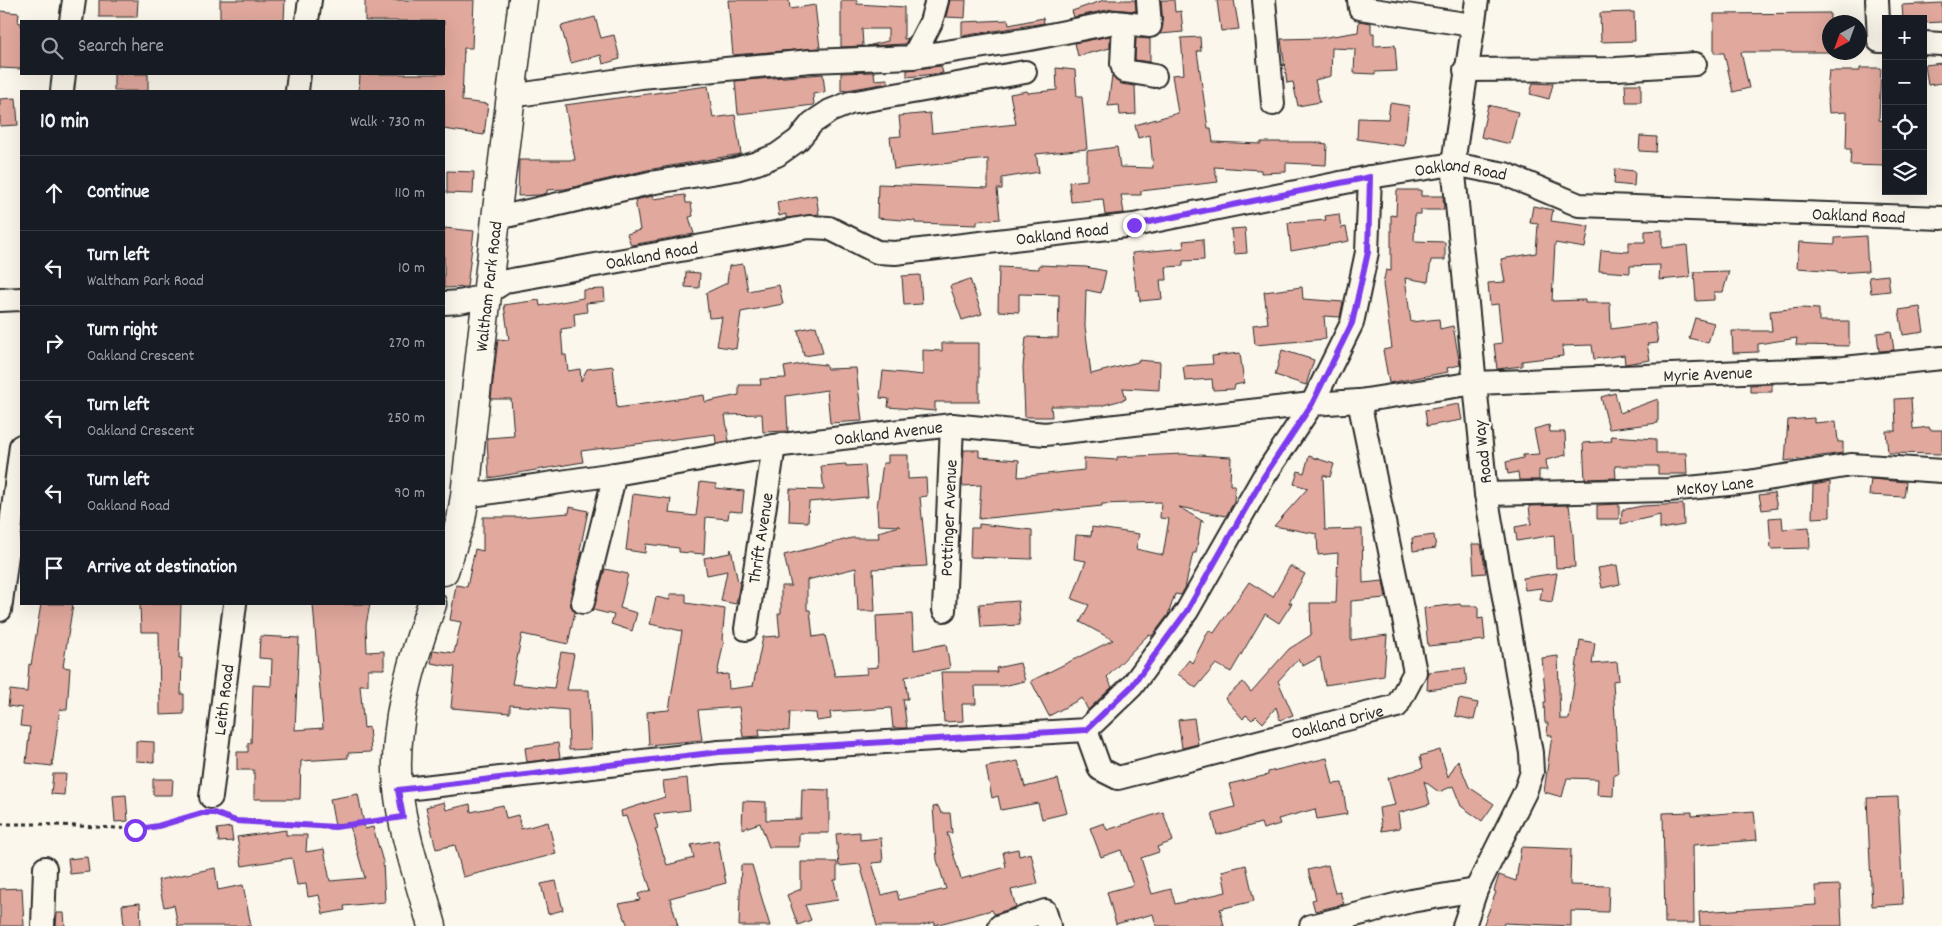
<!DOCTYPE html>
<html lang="en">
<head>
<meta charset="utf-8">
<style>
	body { margin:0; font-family:Dekko,sans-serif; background:#20242c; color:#f1f3f6 }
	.controls { position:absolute; right:15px; top:15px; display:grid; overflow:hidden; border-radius:0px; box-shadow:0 5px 20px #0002 }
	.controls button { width:45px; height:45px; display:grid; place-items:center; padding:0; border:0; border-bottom:1px solid #363941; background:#171b24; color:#f1f3f6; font:25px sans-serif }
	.compass { position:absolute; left:1822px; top:15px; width:45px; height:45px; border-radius:50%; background:#171b24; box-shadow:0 5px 20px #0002; rotate:221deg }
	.stop { position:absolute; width:15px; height:15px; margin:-11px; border:4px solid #7c3aed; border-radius:50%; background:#fff }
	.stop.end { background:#7c3aed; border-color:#fff; box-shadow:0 1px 5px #0008 }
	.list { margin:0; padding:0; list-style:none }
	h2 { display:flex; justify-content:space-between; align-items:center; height:65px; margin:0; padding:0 20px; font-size:21px }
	h2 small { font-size:16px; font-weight:400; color:#9ea1a6 }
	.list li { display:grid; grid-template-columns:32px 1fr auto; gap:15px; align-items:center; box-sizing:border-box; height:75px; padding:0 20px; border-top:1px solid #363941 }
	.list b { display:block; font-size:19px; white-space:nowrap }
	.list p { margin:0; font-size:16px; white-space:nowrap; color:#9ea1a6 }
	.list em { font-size:16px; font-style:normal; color:#9ea1a6 }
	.icon { flex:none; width:28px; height:28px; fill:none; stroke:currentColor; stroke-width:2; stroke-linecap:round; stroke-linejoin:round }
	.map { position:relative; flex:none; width:1942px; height:926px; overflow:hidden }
	.search { position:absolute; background:#171b24; box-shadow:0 5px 20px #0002; left:20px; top:20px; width:425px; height:55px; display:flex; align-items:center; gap:12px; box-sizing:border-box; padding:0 18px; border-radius:0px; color:#9ea1a6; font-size:19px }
	.panel { position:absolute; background:#171b24; box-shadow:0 5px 20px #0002; left:20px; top:90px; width:425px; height:515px; border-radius:0px }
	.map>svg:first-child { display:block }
</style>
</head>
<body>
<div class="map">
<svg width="1942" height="926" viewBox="0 0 1942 926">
	<rect width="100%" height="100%" fill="#fbf7ec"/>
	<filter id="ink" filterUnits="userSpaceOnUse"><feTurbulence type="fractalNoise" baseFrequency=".02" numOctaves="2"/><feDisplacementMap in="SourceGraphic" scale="10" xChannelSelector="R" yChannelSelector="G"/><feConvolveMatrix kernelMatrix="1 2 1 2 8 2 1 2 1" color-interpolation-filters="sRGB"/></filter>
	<g filter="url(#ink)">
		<path fill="#e1a89d" stroke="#2b2b2b" d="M99,0h39l-1,17h-38z
			M220,0h65l-1,21 -64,-3z
			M365,0h109l-2,48h-8l-2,53 26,3 -4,31 -40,-6v-38h-85l1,-17h84v-53h-79z
			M728,0h61l1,9 25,-4 5,43 -87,7z
			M841,0h16v4l47,3v32l4,-1 -3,6 -38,2 21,-5v-12h-26l1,17 -22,1z
			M950,0h16l-1,18 -19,-1z
			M1104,0h31l1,11 -24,-2 -38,8 -2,-6z
			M1161,0h13l1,12 6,-1 2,21 -23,2 3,-9z
			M1217,0h17l5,29 -18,2z
			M1942,3v19l-19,1v-4h-20l-1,-14z
			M0,11l19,2 -1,9 3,1v46l-21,-1z
			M1634,12l1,29 -34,1 -1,-29z
			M1830,13v39h-89l8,36 -16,4 -9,-39h-10v-39z
			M595,17l6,21 13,-3 6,24 -17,5 -2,-9 -30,8 -10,-37z
			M1043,18l1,5 -82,13v-14l46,-2 1,5z
			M1359,21l12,2v10h3v13l21,-1 2,26 -22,1v2l-21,-1 1,-24 -23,-1 -1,28 -16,4 5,22 -22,4 -5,-24 -6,1 -6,-44 40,-1 37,-6z
			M1110,36v12l-32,8 -3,-13z
			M1200,37l1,14h-4l11,77h3l2,14 48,2v-2h52l14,2 -1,21 -40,-2v9l-25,1v-3l-47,-3 4,15 -77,9v4h-20l3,18 -19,2 -2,-16 -32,3 -2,-20 18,-2v-29l30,-4 3,20 33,1 -3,-33 -12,3 -3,-13 43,-12 -6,-38 12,-1 -3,-36z
			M1136,38l14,1v23l-15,-2z
			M1942,63v20l-14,2 -3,-20z
			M941,66l2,7 -36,4v-7z
			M1056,68l19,2 2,27h5l5,52 -51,5 3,18 -37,6v11h-5l3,30 -23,2v4l-62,-2v-2l-38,-3 1,-34 110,4v-29l-94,10 -4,-32 11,-1 -2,-20 31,-3 2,20 84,-9 -6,-30 17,-3 1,2 29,-3z
			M1860,68h21l-2,52 7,1v45l-36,-1 1,-16h-5l1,-37 -18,1 -2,-24 2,-18h31z
			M874,72l1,8 12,-1 1,4 -47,8v-18z
			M114,74h34v17h-34z
			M823,74l2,18 -12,2 1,11 -76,9 -3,-33z
			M1112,75l9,9 14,2 1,28 -16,1 -1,-10 -11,1z
			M1533,83l20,1 -4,15 -19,-5z
			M1625,84h16v18h-15z
			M708,86l5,32 22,-3 6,39 -94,16 -82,19 -18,1v3l-7,2 -22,1 1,-36h56l-10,-55z
			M16,98l2,27 -18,1v-27z
			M1390,103l19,3 -5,40 -47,-7 1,-21 30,1z
			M1488,105l30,7 -8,32 -29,-7z
			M1640,136l17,1 -1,15 -17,-1z
			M1615,169l20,2 -1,15 -20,-2z
			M447,171l27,1 -1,22 -26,-1z
			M1397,190h24v6h22l1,14h-23v4h-6l-1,27 31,1v18h-14l-3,22 -23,-4 6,44 28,-3 1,10 13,-3 7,39 -13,3 1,4 -59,11 -6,-33 9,-2 -9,-64 3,-14 5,1v-56l5,1z
			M685,195l1,8h5l2,13 -4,1 5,17 -63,11 -4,-11 13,-4 -5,-30 18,-4v3z
			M816,195l3,19 -33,4v-4l-7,2 -2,-14z
			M1533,206l20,4 -2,11 38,5 -4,22 -30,-5 -3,58 33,-1v3h25l1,26 44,-6 3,20 -11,1 3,16 -25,4 -1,-9 -30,4 -2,-14 -30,1 1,10 -41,5v5l-25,3 -3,-25 8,-1 -4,-39 -8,1 -2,-22 17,-1 -4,-23 35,-6 2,-29 -8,-1z
			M1339,214l2,14 5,-1 3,14 -58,10 -3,-28 38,-3 -1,-4z
			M444,228l30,3 -7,56 -23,1z
			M1245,228l2,25 -13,1 -3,-25z
			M1662,230v18l25,-3 3,32 -31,3 1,-15 -30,1v7l-31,-2 2,-21 28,2v-10h16v-11z
			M1866,236l2,35 -31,2v-2l-40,-3 2,-26 36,2v-6z
			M1203,239l1,21 -21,1v5l-17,1 1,13h-7l2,19 -22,2 -1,-11h-3l-4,-37 52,-5 -1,-7z
			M743,264l5,27 31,-6 4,19 -42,8 -5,37 -19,-3 5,-29 -13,1 -3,-25 21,-10 2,-17z
			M1039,265l47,2 20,4 -5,22 -15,-3 -1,36 6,48 47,-12v-2l22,2 -1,28 -36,-2 3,11 -26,7h-49l1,11h-27l-2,-50 3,-30 32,1 1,-43 -40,-1v18l-21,-1 1,-44 40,2z
			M1729,271l-6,21h-9v8l-18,1 -2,-29z
			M686,272l14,1 -1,15 -14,-1z
			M920,275l2,29 -18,1 -2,-29z
			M1888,275l2,16 -19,2 -2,-16z
			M970,279l12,35 -20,6 -12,-34z
			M1302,287l1,12 40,3 -3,15 -16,-1 2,23 -71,6 -2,-20 15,-2 -4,-31z
			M604,289l1,12 -19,2 1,9 -13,2 1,13 -14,2 2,26h3l2,16 12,-2 1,12 6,-12 26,-3 4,42 87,-13 1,7 34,-7v-10h22l-1,-6 26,-1 -2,-11 23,-4 19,2 1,4 29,-1 6,53 -32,2 -3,-33 -41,6 2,35 -25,1 -1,-18 -37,1 4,26 -13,2 -1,-9 -134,17 2,11 -94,16 -2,-40 27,-2 -3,-37h-20l7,-60 11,1 -5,-35 35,-5 1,6 43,-8v-8z
			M1920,307l4,25 -21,3 -4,-25z
			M1801,308l18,1v12h30v25l-53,-1 1,-7 -39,6v8l-25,1 -1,-22h40l-2,-20z
			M1695,318l19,5 -6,20 -19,-5z
			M816,326l7,27 -19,3 -6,-26z
			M1891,331l3,19 -15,1 -2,-18z
			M942,343h37v59h-44v9l-47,-4 1,-8 -9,-1 3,-27 40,4v-25l19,1z
			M1282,350l32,10 -8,25 -31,-10z
			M1240,353l4,30 -9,2 -1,4 -21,1 -1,-11 -27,2 -2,-15 30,-2 -1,-8z
			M1772,384v8h-22v-7z
			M1615,393l5,20 38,-14v24l-49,6 -8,-32z
			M1911,398l2,31 16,-2 1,3h12v24l-54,-1 -2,-22h10l-1,-32z
			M1459,404l3,16 -35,6 -2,-16z
			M1814,418v5l22,-2 2,21h5v11l-58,8 3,-41z
			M1549,425l1,7h15l1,23 -20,5 1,10h-8v10h-20l-1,-8 -10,2 -2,-12 17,-4v-3l16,-1 -5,-25z
			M1611,436l45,3v14h30l1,21h-29v-8h-43l1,12 -31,1 -2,-36 29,-2z
			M964,450h15v7l40,3 -1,17 66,-7v-12l33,2v-3l65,-3 49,3 -1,28h5l-1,17 -8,14 -47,-9 25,15 -3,-1 -5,32h-3l-8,35 -4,7 -6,-1 -7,21 -16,21 -4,-1 -41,42 5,10 -24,23 -6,-12 -33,18 -18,-35 82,-41 -33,-18 9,-17 -17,-6 14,-38 -12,-2 2,-24 15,1 1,-9 47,7 -3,15 27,6 6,-36 -9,-1 1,-16 -59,2v2l-123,13 2,-34 -19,1z
			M888,455h20v24l18,-1 1,18 -7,1 7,69 -54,3 2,42h-17l-2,-43 -49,12v30h3l3,27 12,-2 10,41 32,-2 -1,-6 12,-1 -2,-51 36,-2 2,36 32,-6 4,24 -45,9 3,22h-5l4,29h-14l-2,-20 -61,4 1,7 -14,2 -1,-8 -26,-1 -1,19 -30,-2 1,7 -17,1 -4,-30 -41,3 4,30 -53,5 -2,-33 22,-2 13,-79 -32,-7 6,-27 14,3v-6h16v9l39,6 -3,31 2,1 -7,34 11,-1 1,15 24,-3 10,-49 17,-1 -2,-22 3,-1v-27h10l-7,-31 68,-17h27l-1,-6 22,-6 -22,-1 -1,-18 6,-44h5z
			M1309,456l25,8 -4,13 -7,-2 2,55 37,-1 1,54 20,-2 3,17 -35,3v39l36,-5 -3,41 -59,9 -5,-28 -17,9 -5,-7 -20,22 15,34 -13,5 -4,-13 -13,16 -7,-7 -4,4 -6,-5 -3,4 -18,-21 18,-16 8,10 38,-43 22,-14 -1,-32h26l2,-50 -20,2 -1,-21 -43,-8 34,-38 -14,-4 4,-13 6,2z
			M846,464v2l19,-1 3,32 -59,5 -1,20 -19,-1 1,-32 34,1 -3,-24z
			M1871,479l35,3 -2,15 -35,-2z
			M700,482l16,2v4l28,3 -2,21 -13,-1 -1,8 -22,-2 -2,37 -25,-2v-4l-33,-4 -1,9 -19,-3 7,-56 38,5 -2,14 27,3z
			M1830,482v35l-18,1 1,-33z
			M1774,493l3,15 -15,2 -3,-15z
			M1619,504v15h-22v-14z
			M1683,504l1,21 -24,4v-14l-39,9 1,-14 20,-4z
			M1569,505l4,30 2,32 -19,1 -2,-33 -37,6 -2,-14 16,-3 -2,-18z
			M570,507l18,4 -8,39 2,1 -12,48 1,7 4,6 -7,32 -46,-10 -10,50 42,4 7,-36 13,2 -7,36h22l2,59 -22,1 -1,-40 -58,-5v8l-59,-5 4,-41 -24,-4 2,-13 21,3 7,-31 -11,-2 6,-35 11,2 8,-38 8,2v-34h37l49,-4z
			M1782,517l1,12 26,-2 1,21 -39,1 -2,-31z
			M979,524l53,6v29l-62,-2 1,-29h8z
			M1434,535l2,13 -23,3 -1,-13z
			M1472,544h9l5,29 -12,1z
			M731,549l7,33h2l-4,22 -15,-3 6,-30 -20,4 -3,-17 26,-5z
			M1617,565l3,19 -18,4 -4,-20z
			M1290,566l15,8 -16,29h3l-13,20 -14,-9 -34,58 -15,-8 -20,24 -18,-14 11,-14 3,3 17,-33 5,3 35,-51 24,15z
			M605,569l23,5 -8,34 17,5 -5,18 -21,-7 3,-9 -21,-5z
			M1557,573l-5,29 -12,-2 2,-12 -17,2 -2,-12z
			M1018,601l2,24 -39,2 -2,-23z
			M41,604h32l-10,63 7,1 -3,42 -7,-1 -8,57 -26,-3 4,-36 -10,-1 2,-18 -14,-2 2,-16 17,2 2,-28 2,1z
			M140,604h41l-2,54h3l-1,36h3v20l-24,1 -1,-83h-18z
			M313,604h57l-4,21 1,27 17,-1v18h-16v16h-8l4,43 5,-1 2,25 -23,1v5l-47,3 -1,38h-46v-29h-17v-18h11v-9h3l2,-58 18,1 1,-27 -13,-1 1,-22 39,2 -4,92 28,-2z
			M1460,604l1,2h17v13l5,-1 2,22 -57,6 -4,-38z
			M1580,640l15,3 -3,21 25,-2 2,18 -6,1 5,93 -4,1 -1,21 -16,-1 1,-16 -31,-1 -5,19 -18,-5 8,-57h-5l1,-12h-3l-1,-21h2l-4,-44 16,-2 2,63h9z
			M1020,663l5,18 -22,5h-28l1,18h-14l1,17 -19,1 -3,-50h56l-1,-4z
			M1465,668l2,17 -40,5 1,-18z
			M1459,699l19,4 -4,17 -19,-4z
			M1194,718l4,26 -16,4 -4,-28z
			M136,741l18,1v20l-18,-1z
			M558,743l2,15 -33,4 -2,-14z
			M1440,750l8,27 10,-17 11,27 25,17 -12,17 -21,-15 -8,-20 -14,6 -15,-11 6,23 -32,9 2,15 -18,3 -3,-23 16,-3 -7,-27 35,-10 -3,-12z
			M1327,758l6,26 9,-1 5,31 -30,5 -2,-10 -37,10 2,5 -17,5 -2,-6 -44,12 -5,-22 23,-6 -6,-23 39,-9v-3z
			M1018,761l7,26 33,-8 9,34 -25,6 -4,-16 -37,7 -3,-14 -6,2 -6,-31z
			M53,774h13l-2,21 -13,-1z
			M687,778l3,32 -36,4 4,14 -3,1 12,36 27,-7 -3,-13 27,-5 8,43 -56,15 8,28h-50l-9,-22 21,-4 -2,-6 13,-4 -25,-74 -4,1 -1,-6 44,-14 -2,-16z
			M153,779h20l-1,16h-19z
			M802,789l27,1v43h-30v14h-30l-9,-24 -18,6 1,-28 23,1v18l35,-1z
			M358,794l7,35 8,-2 10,35 2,40 -41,4 1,4 -22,4 -4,-19 -11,2 -2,-13 -9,1 -5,-27 -50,8 -5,-29 49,-7v5h21l-1,17 18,-3 6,32 35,-3 -16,-55 -14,3 -5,-27z
			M126,795l2,26 -13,1 -2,-26z
			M1898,797l5,107 -31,2 -5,-108z
			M444,802l2,8 24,-6 1,8 32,-7 3,13 12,-3 3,14 27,-7 8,32 -93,23 -8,-32 -19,4 -10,-42z
			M938,806l3,7h9l2,20h-5l14,46 45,-12 -3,-15 15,-3 1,7 12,-3 7,31 -27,6 5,17 -22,7 -2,-4 -57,15v-3l-16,4h-42l-17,-62 -21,2 -3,-32 24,-2v8l21,-2 2,24 -11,1 10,32 15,-4 2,9 47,-11 -9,-29 -4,-53z
			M1754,811l3,29 -64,5 1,78h-29l-2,-110 29,-1v4z
			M1163,812l10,29 -16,6 2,5 -18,6 11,36 19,-5 4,15 51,-12 -4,-21 24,-6 8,36 -34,8 4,17h-68l-3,-12 -37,10 -9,-32 26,-7 -12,-35 -20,7 -11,-29 14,-5 3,7z
			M231,827l2,14 -14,1 -2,-13z
			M1521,847l50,2 -1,36 39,1 -1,26 -37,-1v15l-67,-3 -1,3h-20l13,-34 -2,-1 5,-16 17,6z
			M87,857l2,15 -19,2 -2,-15z
			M801,862h36v18h-3l4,20 -33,5 6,15 -13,5 -11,-30 14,-6z
			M741,865h11l18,61h-31z
			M1328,865l7,28 5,-1 4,12 -29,7 -3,-11 4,-1 -8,-29z
			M215,868l3,22 25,-5 8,41h-73l-4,-21 -10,2 -6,-27z
			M556,881l7,29 -15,4 -7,-30z
			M1840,885l2,41h-142l-1,-14 117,-7 -1,-19z
			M22,888l2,38h-24v-37z
			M140,903l1,23h-17l-2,-21z
			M57,913h7l1,13h-9z"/>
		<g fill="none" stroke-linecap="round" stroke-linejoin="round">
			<g stroke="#2b2b2b" stroke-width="26">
				<g id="minor">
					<path d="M1264,0l9,104"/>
					<path d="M1359,0l1,8 112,17"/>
					<path d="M1877,0l2,41h7"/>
					<path d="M71,21l3,-21"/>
					<path d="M307,21l3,-21"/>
					<path d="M1124,23l-2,41 2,7 31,5"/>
					<path d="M1923,43l19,1"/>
					<path d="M913,57l117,-18 85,-17 35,4 -2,-26"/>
					<path d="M1465,70l151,-1 79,-5"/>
					<path d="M62,91l2,-17"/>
					<path d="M297,91l2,-17"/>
					<path d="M511,96l130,-19 170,-16 102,-4 18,-35 6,-22"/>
					<path d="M498,218l152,-35 86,-14 21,-6 20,-8 21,-15 14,-17 18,-12 20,-8 175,-31"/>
					<path d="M0,300l21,-1"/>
					<path id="s1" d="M444,303c29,-1 38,-6 62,-22l303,-54 20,1 48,24 18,1 239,-28 236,-48 83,-13 52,10 74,31 363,13"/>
					<path id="s2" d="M1486,494l183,-4 79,-8 103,-17 91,6"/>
					<path id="s3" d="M465,496l150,-22 159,-28 178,-21 93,9 267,-30 47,-3 116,-18 369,-15 98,-10"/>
					<path d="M583,602l32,-128"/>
					<path d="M0,610l21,-164"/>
					<path id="s4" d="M944,610l8,-185"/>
					<path id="s5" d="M746,629l28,-183"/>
					<path id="s6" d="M1086,730l14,39 18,9 279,-72 18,-34 -56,-271"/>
					<path d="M398,790l321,-38 367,-22 46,-44 55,-75 76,-133 49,-74 40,-81 15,-71 3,-75"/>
					<path id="s7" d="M211,797l24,-193"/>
					<path d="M43,926l2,-58"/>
					<path d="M1000,926l45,-15 4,15"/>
					<path d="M1311,926l100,-25 65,-11"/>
					<path d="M1464,926l12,-36 49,-98 7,-20 -1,-19 -45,-259 -33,-330 24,-164"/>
				</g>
			</g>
			<g stroke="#2b2b2b" stroke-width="31">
				<g id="major">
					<path id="s8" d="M444,571l17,-51 4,-24c17,-166 37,-331 58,-496"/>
					<path d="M432,604c-21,59 -40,121 -34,185 5,46 22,93 34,137"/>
				</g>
			</g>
			<path stroke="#2b2b2b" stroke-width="3" stroke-dasharray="4 4" stroke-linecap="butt" d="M218,815l18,6 99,6 47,-6
				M0,824h38l97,5 23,-3 44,-13"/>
			<use href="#minor" stroke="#fbf7ec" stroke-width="22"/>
			<use href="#major" stroke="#fbf7ec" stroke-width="28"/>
		</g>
	</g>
	<g fill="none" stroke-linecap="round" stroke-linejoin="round" filter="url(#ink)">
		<path stroke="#7c3aed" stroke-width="6" d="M135,830l23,-4 44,-13h12l22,8 99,6 68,-10 -5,-27 321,-38 367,-22 46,-44 55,-75 76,-133 49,-74 40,-81 16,-71 2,-75 -236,48"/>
	</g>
	<g text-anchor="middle" stroke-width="4.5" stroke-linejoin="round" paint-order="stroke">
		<g font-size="18" fill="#2b2b2b" stroke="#fbf7ec">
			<text dy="6" stroke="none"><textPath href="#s1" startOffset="1040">Oakland Road</textPath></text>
			<text dy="6" stroke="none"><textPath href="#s1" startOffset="1445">Oakland Road</textPath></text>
			<text dy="6" stroke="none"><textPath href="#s1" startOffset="635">Oakland Road</textPath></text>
			<text dy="6" stroke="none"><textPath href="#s1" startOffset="215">Oakland Road</textPath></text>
			<text dy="6" stroke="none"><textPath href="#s8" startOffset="289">Waltham Park Road</textPath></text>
			<text dy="6" stroke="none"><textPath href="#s3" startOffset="1252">Myrie Avenue</textPath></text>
			<text dy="6" stroke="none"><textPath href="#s3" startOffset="428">Oakland Avenue</textPath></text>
			<text transform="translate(1482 452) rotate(-96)" y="6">Road Way</text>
			<text dy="6" stroke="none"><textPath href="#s2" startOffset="229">McKoy Lane</textPath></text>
			<text dy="6" stroke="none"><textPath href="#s4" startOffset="92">Pottinger Avenue</textPath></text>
			<text dy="6" stroke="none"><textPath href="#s5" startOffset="92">Thrift Avenue</textPath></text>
			<text dy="6" stroke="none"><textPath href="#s7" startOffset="98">Leith Road</textPath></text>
			<text dy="6" stroke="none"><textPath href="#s6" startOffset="288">Oakland Drive</textPath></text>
		</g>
	</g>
</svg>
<div class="controls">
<button>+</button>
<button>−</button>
<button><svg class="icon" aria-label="locate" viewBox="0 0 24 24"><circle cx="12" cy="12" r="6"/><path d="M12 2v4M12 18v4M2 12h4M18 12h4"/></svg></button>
<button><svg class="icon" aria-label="layers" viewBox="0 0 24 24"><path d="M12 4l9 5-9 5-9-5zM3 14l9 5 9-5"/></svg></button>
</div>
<svg class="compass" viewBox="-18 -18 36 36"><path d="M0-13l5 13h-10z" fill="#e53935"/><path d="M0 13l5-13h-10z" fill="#9ea1a6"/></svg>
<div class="stop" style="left:135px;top:830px"></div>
<div class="stop end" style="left:1134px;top:225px"></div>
<div class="search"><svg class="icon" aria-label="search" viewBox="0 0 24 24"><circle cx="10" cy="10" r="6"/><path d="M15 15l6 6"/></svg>Search here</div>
<section class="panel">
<h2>10 min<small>Walk · 730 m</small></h2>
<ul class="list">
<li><svg class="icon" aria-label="ahead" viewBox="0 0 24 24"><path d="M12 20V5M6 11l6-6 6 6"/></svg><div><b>Continue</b></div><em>110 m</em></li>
<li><svg class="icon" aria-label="left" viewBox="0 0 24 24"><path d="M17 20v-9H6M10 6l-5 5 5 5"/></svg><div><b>Turn left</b><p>Waltham Park Road</p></div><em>10 m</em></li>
<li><svg class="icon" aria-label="right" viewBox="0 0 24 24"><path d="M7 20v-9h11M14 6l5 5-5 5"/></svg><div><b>Turn right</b><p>Oakland Crescent</p></div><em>270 m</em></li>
<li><svg class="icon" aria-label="left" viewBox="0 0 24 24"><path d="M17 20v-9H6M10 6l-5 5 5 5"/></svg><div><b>Turn left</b><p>Oakland Crescent</p></div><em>250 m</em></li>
<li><svg class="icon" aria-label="left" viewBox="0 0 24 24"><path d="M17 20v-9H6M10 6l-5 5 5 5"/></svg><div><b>Turn left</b><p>Oakland Road</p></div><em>90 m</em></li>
<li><svg class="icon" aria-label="arrive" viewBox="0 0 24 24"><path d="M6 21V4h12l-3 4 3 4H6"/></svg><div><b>Arrive at destination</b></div></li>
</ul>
</section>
</div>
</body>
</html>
